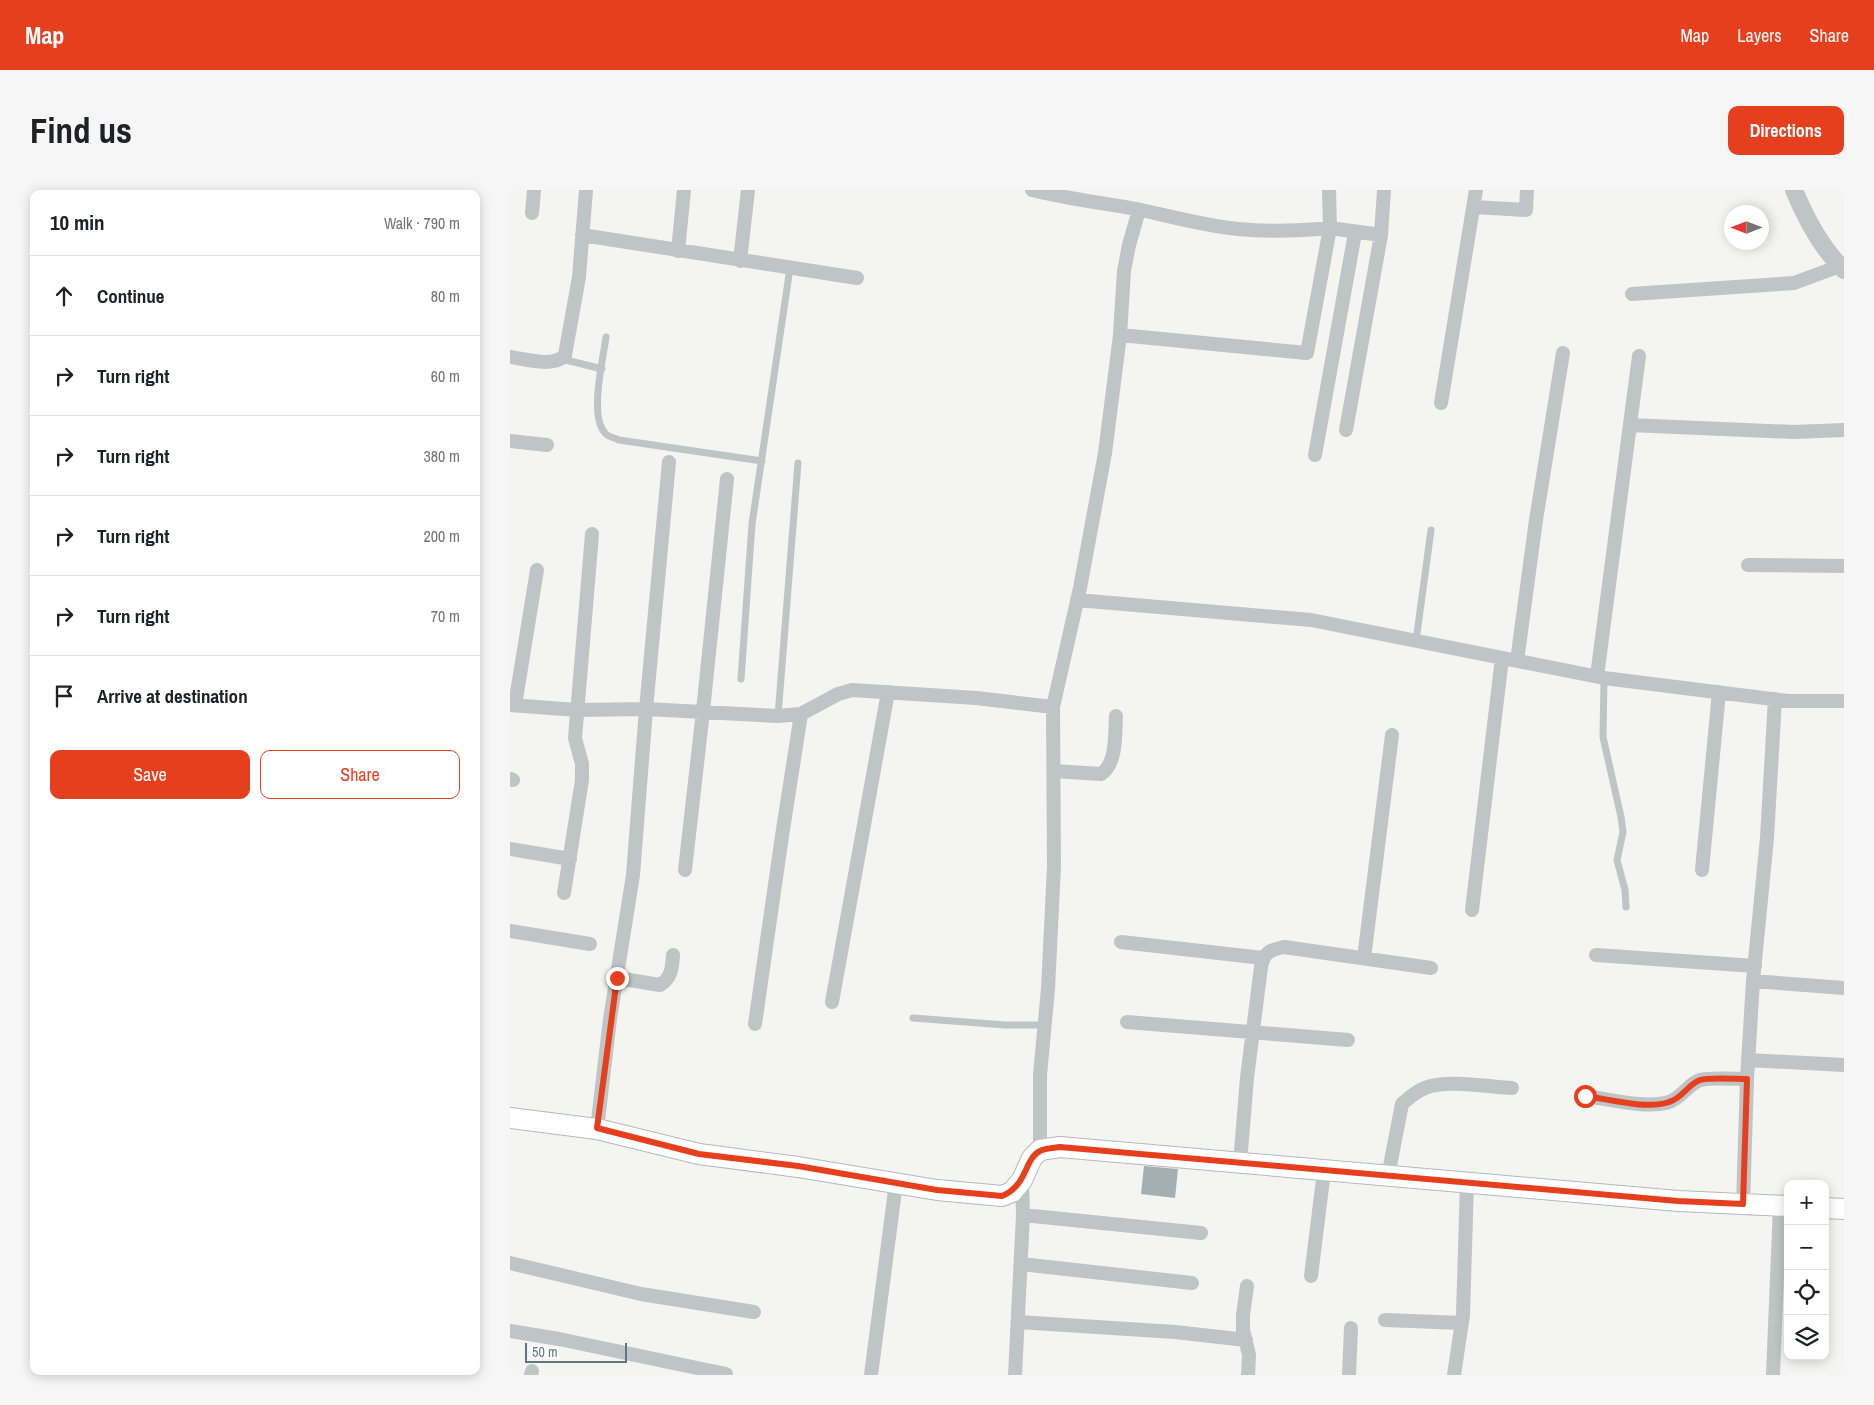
<!DOCTYPE html>
<html lang="en">
<head>
<meta charset="utf-8">
<style>
	body { margin:0; font-family:"Archivo Narrow",sans-serif; background:#f6f6f6; color:#202124 }
	.controls { position:absolute; right:15px; bottom:15px; display:grid; overflow:hidden; border-radius:10px; box-shadow:0 2px 12px #0003 }
	.controls button { width:45px; height:45px; display:grid; place-items:center; padding:0; border:0; border-bottom:1px solid #e0e0e0; background:#fff; color:#202124; font:25px sans-serif }
	.compass { position:absolute; left:1214px; top:15px; width:45px; height:45px; border-radius:50%; background:#fff; box-shadow:0 2px 12px #0003; rotate:270deg }
	.scale { position:absolute; left:15px; bottom:12px; width:102px; box-sizing:border-box; padding-left:5px; border:2px solid #627682; border-top:0; font-size:14px; line-height:18px; white-space:nowrap; color:#627682; -webkit-text-stroke:4px #fff; paint-order:stroke }
	.stop { position:absolute; width:15px; height:15px; margin:-11px; border:4px solid #e63f1e; border-radius:50%; background:#fff }
	.stop.end { background:#e63f1e; border-color:#fff; box-shadow:0 1px 5px #0008 }
	.list { margin:0; padding:0; list-style:none }
	h2 { display:flex; justify-content:space-between; align-items:center; height:65px; margin:0; padding:0 20px; font-size:21px }
	h2 small { font-size:16px; font-weight:400; color:#757577 }
	.list li { display:grid; grid-template-columns:32px 1fr auto; gap:15px; align-items:center; box-sizing:border-box; height:80px; padding:0 20px; border-top:1px solid #e0e0e0 }
	.list b { display:block; font-size:19px; white-space:nowrap }
	.list em { font-size:16px; font-style:normal; color:#757577 }
	.actions { display:flex; gap:10px; padding:15px 20px }
	.actions a { flex:1; padding:11px 0; border:1px solid #e63f1e; border-radius:10px; text-align:center; font-size:18px; color:#e63f1e }
	.actions .main { background:#e63f1e; color:#fff }
	.icon { flex:none; width:28px; height:28px; fill:none; stroke:currentColor; stroke-width:2; stroke-linecap:round; stroke-linejoin:round }
	.map { position:relative; flex:none; width:1334px; height:1185px; overflow:hidden; border-radius:10px }
	header { display:flex; align-items:center; gap:30px; box-sizing:border-box; height:70px; padding:0 25px; background:#e63f1e; color:#fff }
	header strong { font-size:24px }
	nav { display:flex; gap:28px; margin-inline-start:auto; font-size:18px }
	.intro { display:flex; align-items:center; justify-content:space-between; box-sizing:border-box; height:120px; padding:0 30px }
	h1 { margin:0; font-size:35px }
	.button { padding:12px 22px; border-radius:10px; background:#e63f1e; color:#fff; font-size:18px; font-weight:700 }
	main { display:flex; gap:30px; padding:0 30px }
	aside { flex:1; background:#fff; border-radius:10px; box-shadow:0 2px 12px #0003 }
	.map>svg:first-child { display:block }
</style>
</head>
<body>
<header>
<strong>Map</strong>
<nav><a>Map</a><a>Layers</a><a>Share</a></nav>
</header>
<div class="intro"><h1>Find us</h1><a class="button">Directions</a></div>
<main>
<aside>
<h2>10 min<small>Walk · 790 m</small></h2>
<ul class="list">
<li><svg class="icon" aria-label="ahead" viewBox="0 0 24 24"><path d="M12 20V5M6 11l6-6 6 6"/></svg><div><b>Continue</b></div><em>80 m</em></li>
<li><svg class="icon" aria-label="right" viewBox="0 0 24 24"><path d="M7 20v-9h11M14 6l5 5-5 5"/></svg><div><b>Turn right</b></div><em>60 m</em></li>
<li><svg class="icon" aria-label="right" viewBox="0 0 24 24"><path d="M7 20v-9h11M14 6l5 5-5 5"/></svg><div><b>Turn right</b></div><em>380 m</em></li>
<li><svg class="icon" aria-label="right" viewBox="0 0 24 24"><path d="M7 20v-9h11M14 6l5 5-5 5"/></svg><div><b>Turn right</b></div><em>200 m</em></li>
<li><svg class="icon" aria-label="right" viewBox="0 0 24 24"><path d="M7 20v-9h11M14 6l5 5-5 5"/></svg><div><b>Turn right</b></div><em>70 m</em></li>
<li><svg class="icon" aria-label="arrive" viewBox="0 0 24 24"><path d="M6 21V4h12l-3 4 3 4H6"/></svg><div><b>Arrive at destination</b></div></li>
</ul>
<div class="actions"><a class="main">Save</a><a>Share</a></div>
</aside>
<div class="map">
<svg width="1334" height="1185" viewBox="0 0 1334 1185">
	<rect width="100%" height="100%" fill="#f4f4f0"/>
	<path fill="#a5afb3" d="M634,976l34,3 -3,29 -34,-4z"/>
	<g fill="none" stroke-linecap="round" stroke-linejoin="round">
		<g stroke="#b3b9bd" stroke-width="22">
			<path id="secondary" d="M0,928l87,11 102,25 99,13 139,23 65,6 10,-4 10,-12 10,-22 8,-8 20,-3 618,54 110,5
				M1315,1018l19,1"/>
		</g>
		<path stroke="#bfc4c6" stroke-width="7" d="M96,147c-3,23 -17,79 -1,96 3,4 10,5 14,7l143,21
			M52,169l40,10
			M906,451l15,-111
			M1094,488l-1,59 18,80 2,15 -6,28 8,30 1,17
			M231,489l11,-155 38,-256
			M268,526l20,-253
			M403,828l92,7h40"/>
		<path stroke="#bfc4c6" stroke-width="14" d="M522,0c36,9 72,13 109,20 32,7 65,16 97,19 31,3 61,2 92,-1l-1,-38
			M964,17l52,3 1,-20
			M22,23l2,-23
			M72,45l275,43
			M168,61l6,-61
			M230,71l8,-71
			M1122,104l162,-11 46,-17
			M610,145l4,-64 5,-26 10,-35
			M0,167c15,2 44,11 55,-2l14,-78 7,-87
			M931,213l35,-213
			M1120,235l163,7 51,-2
			M836,240l35,-195 3,-45
			M0,251l37,4
			M805,265l40,-222
			M1238,375l96,1
			M567,410l234,20 293,58 184,23h56
			M1007,471l19,-141 27,-167
			M1087,486l42,-320
			M0,515l67,5 69,-1 132,7 23,-2 37,-20 14,-4 124,8 77,9 1,159 -6,123 -8,86v75
			M5,515l22,-135
			M543,517l27,-119 25,-135 15,-118 187,18 23,-125 51,7
			M544,581l47,3c16,-10 14,-41 15,-58
			M0,589l3,1
			M0,659l60,10
			M175,680l18,-159 24,-232
			M1192,680l17,-178
			M54,703l18,-113v-16l-7,-26 17,-204
			M962,720l30,-252
			M0,741l80,13
			M611,752l142,16
			M1086,765l159,11
			M854,768l28,-223
			M107,788l43,7c12,-7 12,-18 13,-30
			M1243,791l91,7
			M322,812l56,-310
			M617,832l221,18
			M245,834l27,-188 19,-122
			M1238,870l96,5
			M1075,906c24,3 62,13 84,6 13,-4 19,-18 31,-22 10,-3 36,-1 47,-1
			M87,939l13,-110 23,-144 13,-166 23,-247
			M730,973l7,-85 14,-111c3,-15 9,-17 23,-20l147,21
			M878,986l14,-72c7,-6 14,-13 23,-16 21,-9 64,-1 87,0
			M1233,1014l4,-125 6,-98 14,-143 8,-139
			M513,1025l178,18
			M0,1073l131,31 113,18
			M511,1074l171,19
			M801,1086l13,-105
			M737,1096l-4,29v15l6,25 -1,20
			M875,1130l77,3
			M508,1132l157,10 71,8
			M0,1141l49,8 167,35
			M21,1185l1,-4
			M361,1185l25,-192
			M505,1185l8,-160 -1,-35
			M839,1185l2,-47
			M944,1185l9,-60 4,-132
			M1263,1185l7,-169"/>
		<path stroke="#bfc4c6" stroke-width="18" d="M1284,0c12,29 27,58 50,80"/>
		<use href="#secondary" stroke="#fff" stroke-width="20"/>
	</g>
	<g fill="none" stroke-linecap="round" stroke-linejoin="round">
		<path stroke="#e63f1e" stroke-width="6" d="M107,788l-20,150 102,26 99,12 139,24 65,6c26,-11 22,-37 38,-45 5,-3 14,-3 20,-4l618,54 65,3 4,-125c-11,0 -38,-2 -47,1 -12,4 -17,18 -31,22 -22,8 -60,-3 -84,-6"/>
	</g>
</svg>
<div class="controls">
<button>+</button>
<button>−</button>
<button><svg class="icon" aria-label="locate" viewBox="0 0 24 24"><circle cx="12" cy="12" r="6"/><path d="M12 2v4M12 18v4M2 12h4M18 12h4"/></svg></button>
<button><svg class="icon" aria-label="layers" viewBox="0 0 24 24"><path d="M12 4l9 5-9 5-9-5zM3 14l9 5 9-5"/></svg></button>
</div>
<svg class="compass" viewBox="-18 -18 36 36"><path d="M0-13l5 13h-10z" fill="#e53935"/><path d="M0 13l5-13h-10z" fill="#757577"/></svg>
<div class="scale">50 m</div>
<div class="stop" style="left:1075px;top:906px"></div>
<div class="stop end" style="left:107px;top:788px"></div>
</div>
</main>
</body>
</html>
